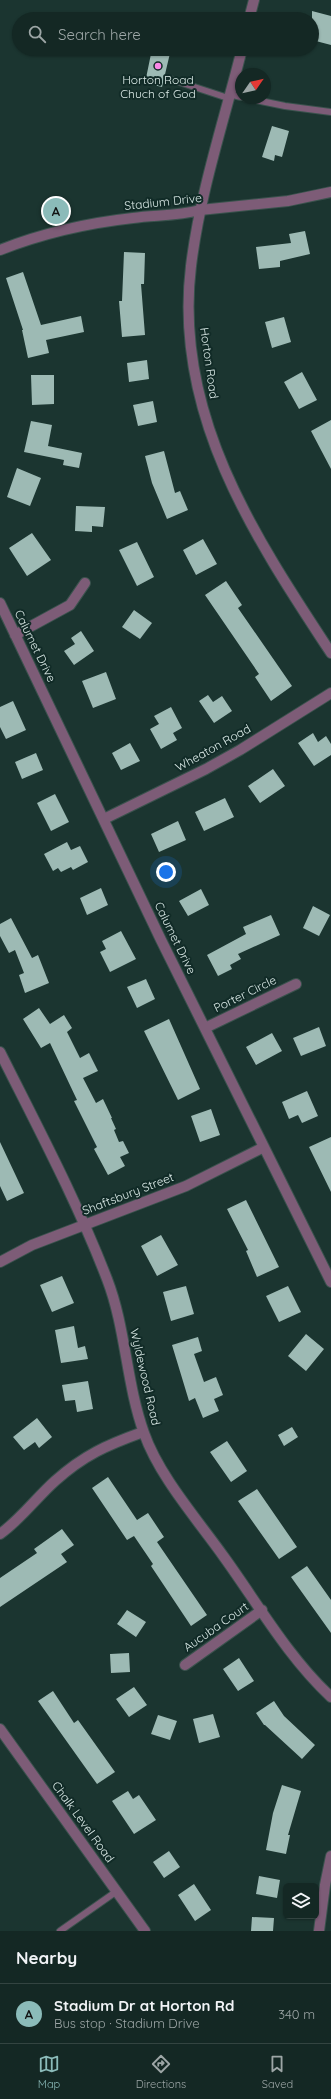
<!DOCTYPE html>
<html lang="en">
<head>
<meta charset="utf-8">
<style>
	body { margin:0; font-family:Quicksand,sans-serif; background:#213431; color:#f1f3f6 }
	.controls { position:absolute; right:12px; bottom:12px; display:grid; overflow:hidden; border-radius:6px; box-shadow:0 1px 3px #0004 }
	.controls button { width:36px; height:36px; display:grid; place-items:center; padding:0; border:0; border-bottom:1px solid #334441; background:#142824; color:#f1f3f6; font:20px sans-serif }
	.compass { position:absolute; left:235px; top:68px; width:36px; height:36px; border-radius:50%; background:#142824; box-shadow:0 1px 3px #0004; rotate:56deg }
	.you { position:absolute; left:166px; top:872px; width:14px; height:14px; margin:-10px; border:3px solid #fff; border-radius:50%; background:#1a73e8; box-shadow:0 0 0 6px #1a73e833 }
	.badge { display:grid; place-items:center; width:26px; height:26px; border-radius:50%; background:#8bbbb9; color:#111; font-size:13px; font-weight:700 }
	.pin { position:absolute; translate:-50% -50%; border:2px solid #fff; box-shadow:0 1px 4px #0006 }
	.list { margin:0; padding:0; list-style:none }
	h2 { display:flex; justify-content:space-between; align-items:center; height:52px; margin:0; padding:0 16px; font-size:17px }
	h2 small { font-size:13px; font-weight:400; color:#9da6a6 }
	.list li { display:grid; grid-template-columns:26px 1fr auto; gap:12px; align-items:center; box-sizing:border-box; height:60px; padding:0 16px; border-top:1px solid #334441 }
	.list b { display:block; font-size:15px; white-space:nowrap }
	.list p { margin:0; font-size:13px; white-space:nowrap; color:#9da6a6 }
	.list em { font-size:13px; font-style:normal; color:#9da6a6 }
	.icon { flex:none; width:22px; height:22px; fill:none; stroke:currentColor; stroke-width:2; stroke-linecap:round; stroke-linejoin:round }
	.map { position:relative; flex:none; width:331px; height:1931px; overflow:hidden }
	.search { position:absolute; background:#142824; box-shadow:0 1px 3px #0004; left:12px; right:12px; top:12px; height:44px; display:flex; align-items:center; gap:10px; box-sizing:border-box; padding:0 14px; border-radius:22px; color:#9da6a6; font-size:15px }
	.sheet { height:112px; background:#142824 }
	nav { display:flex; justify-content:space-around; align-items:center; box-sizing:border-box; height:56px; border-top:1px solid #334441; background:#142824; font-size:11px; color:#9da6a6 }
	nav a { display:grid; justify-items:center; gap:2px }
	nav .on { color:#8bbbb9 }
	.map>svg:first-child { display:block }
</style>
</head>
<body>
<div class="map">
<svg width="331" height="1931" viewBox="0 0 331 1931">
	<rect width="100%" height="100%" fill="#1b3530"/>
	<path fill="#9dbab4" d="M312,11l19,5v29l-19,-5z
		M152,49h19l-9,38 -17,-4z
		M272,126l17,5 -7,26 -7,-2 -1,6 -12,-4z
		M305,231l5,23 -30,7v6l-21,2 -3,-22 35,-4 -2,-9z
		M124,252l21,1 -1,31h-3l4,51 -23,2 -3,-36h3z
		M23,272l18,53 40,-9 3,16 -38,8 3,13 -21,5 -6,-28h1l-17,-52z
		M284,317l7,25 -19,6 -7,-26z
		M147,360l2,19 -20,3 -2,-19z
		M302,372l15,28 -18,9 -15,-27z
		M31,375h23v29l-22,1z
		M153,401l4,21 -19,4 -5,-21z
		M331,420v49l-20,-38z
		M31,421l21,4 -4,21 34,7 -3,15 -16,-3 1,-5 -40,-8z
		M164,451l11,42 5,-2 8,19 -21,9 -15,-36 -7,-27z
		M17,468l24,10 -11,28 -23,-9z
		M76,506l29,1 -2,20 -11,-1v6l-17,-1z
		M32,533l19,27 -24,16 -18,-28z
		M203,539l14,25 -21,11 -13,-25z
		M137,542l17,35 -17,9 -18,-36z
		M226,581l16,24 -4,3 54,78 -21,15 -16,-24 4,-3 -54,-79z
		M134,610l18,13 -12,16 -18,-12z
		M81,631l13,20 -20,14 -10,-14 11,-7 -4,-6z
		M106,672l10,27 -23,9 -11,-27z
		M208,695l5,7 9,-6 10,15 -18,12 -15,-22z
		M13,701l13,29 -20,9 -6,-12v-20z
		M171,707l11,21 -9,5 4,7 -16,9 -11,-20 9,-5 -5,-8z
		M313,733l5,9 8,-6 5,8v11l-17,11 -16,-23z
		M130,743l10,18 -19,9 -9,-17z
		M36,753l7,17 -21,9 -7,-17z
		M273,769l12,17 -25,17 -12,-17z
		M55,794l14,28 -18,9 -14,-28z
		M225,798l9,19 -30,14 -9,-19z
		M178,821l8,19 -27,12 -8,-18z
		M67,842l4,8 9,-4 8,16 -15,8 -2,-3 -10,5 -3,-4 -5,3 -9,-17z
		M101,888l7,17 -21,10 -7,-17z
		M201,889l8,16 -21,11 -9,-15z
		M313,906l17,9 -11,21 -16,-8z
		M271,915l9,20 -42,19 3,5 -11,6 2,4 -14,7 -11,-21 39,-21 -3,-7z
		M11,918l21,40 6,-3 11,28 -24,10 -6,-18 5,-2 -9,-23 -6,3 -9,-17v-12z
		M121,931l15,28 -26,13 -10,-20 6,-3 -4,-8z
		M146,979l9,20 -18,9 -10,-21z
		M39,1008l11,16 14,-9 8,13 -5,4 13,26 9,-5 9,18 -15,7 13,25 7,-4 9,19h-1l5,11 -2,1 5,12 4,-1 6,12 -9,4 5,9 -17,9 -14,-26 3,-2 -23,-46 3,-1 -27,-57 -9,5 -18,-29z
		M169,1019l31,70 -22,11 -34,-69z
		M319,1027l7,19 -25,10 -8,-18z
		M272,1033l10,18 -26,14 -10,-18z
		M307,1091l11,25 -16,7 -4,-8 -9,4 -7,-17z
		M211,1109l9,26 -20,7 -9,-26z
		M331,1137v55l-22,-45z
		M0,1142l24,51 -17,8 -7,-15z
		M246,1200l33,67 -22,10 -11,-26 2,-1 -21,-41z
		M161,1235l17,30 -21,11 -16,-30z
		M62,1276l12,27 -22,9 -12,-27z
		M186,1286l8,28 -23,7 -8,-29z
		M288,1286l13,26 -22,10 -13,-26z
		M74,1326l4,22 7,-2 3,13 -27,4 -6,-33z
		M306,1334l18,15 -18,22 -18,-15z
		M198,1337l4,14 -8,3 10,28 12,-5 7,18 -9,4 5,12 -16,7 -8,-20 -6,3 -17,-56z
		M88,1381l5,28 -16,3 -2,-12 -10,1 -3,-16z
		M37,1418l15,19 -13,11 -4,-6 -11,8 -11,-13z
		M292,1427l6,10 -14,9 -6,-11z
		M227,1441l20,30 -16,11 -21,-30z
		M108,1477l29,43 11,-7 16,24 -7,5 50,73 -16,11 -40,-60 2,-2 -19,-28 -7,4 -35,-52z
		M257,1489l40,58 -18,12 -41,-58z
		M62,1529l12,16 -13,9 6,8 -67,45v-29l37,-25 -3,-4z
		M307,1566l24,34v33l-40,-56z
		M127,1610l19,12 -10,15 -19,-13z
		M129,1653l1,19 -19,1 -1,-19z
		M239,1658l15,23 -16,10 -15,-22z
		M134,1687l13,18 -18,12 -13,-18z
		M53,1691l21,32 4,-3 37,52 -18,12 -59,-83z
		M274,1701l10,15 31,29 -13,14 -37,-34h-1l-8,-12z
		M213,1714l7,23 -21,6 -6,-24z
		M158,1715l19,6 -7,19 -19,-6z
		M282,1785l19,6 -13,44h2l-4,19 -20,-4 7,-37z
		M128,1791l5,8 6,-4 17,25 -22,14 -22,-33z
		M169,1851l11,16 -16,11 -11,-16z
		M259,1876l21,4 -3,18 -21,-4z
		M194,1884l17,26 -16,11 -17,-26z
		M252,1917l22,1 -1,13h-22z"/>
	<g fill="none" stroke-linecap="round" stroke-linejoin="round">
		<g stroke="#3a524d" stroke-width="8">
			<path id="service" d="M170,79l58,19
				M229,94l12,3
				M246,98l39,8 46,6
				M60,1931l57,-40"/>
		</g>
		<g stroke="#3a524d" stroke-width="12">
			<path id="minor" d="M200,210l88,-9 43,-9
				M0,603l161,337 170,342
				M15,635l55,-30 15,-22
				M104,819l102,-50 34,-19 91,-57
				M205,1028l91,-44
				M0,1052c37,74 77,149 107,227 19,49 19,104 37,154 15,43 53,86 80,124 34,47 64,100 107,140
				M0,1262l32,-17 154,-59 78,-39
				M0,1534c21,-15 36,-36 55,-53 29,-26 52,-36 88,-49
				M185,1665l77,-55
				M0,1729l145,202"/>
		</g>
		<g stroke="#3a524d" stroke-width="12">
			<path id="tertiary" d="M249,19l5,-19
				M242,49c-18,72 -42,143 -51,217 -18,148 63,270 140,387
				M0,250c43,-17 88,-27 133,-32 23,-3 45,-2 67,-8
				M319,1931l6,-46 6,-29"/>
		</g>
		<use href="#service" stroke="#7d5c77" stroke-width="6"/>
		<use href="#minor" stroke="#7d5c77" stroke-width="10"/>
		<use href="#tertiary" stroke="#7d5c77" stroke-width="10"/>
	</g>
	<circle fill="#fa87e7" stroke="#112b27" stroke-width="1.5" cx="158" cy="66" r="4"/>
	<g text-anchor="middle" stroke-width="4" stroke-linejoin="round" paint-order="stroke">
		<g font-size="12" fill="#dbeae7" stroke="#112b27">
			<text x="158" y="84">Horton Road<tspan x="158" dy="14">Chuch of God</tspan></text>
		</g>
		<g font-size="12" fill="#dbeae7" stroke="#112b27">
			<text transform="translate(163 202) rotate(-6)" y="4">Stadium Drive</text>
			<text transform="translate(209 363) rotate(82)" y="4">Horton Road</text>
			<text transform="translate(35 646) rotate(64)" y="4">Calumet Drive</text>
			<text transform="translate(213 748) rotate(-29)" y="4">Wheaton Road</text>
			<text transform="translate(175 938) rotate(64)" y="4">Calumet Drive</text>
			<text transform="translate(245 994) rotate(-26)" y="4">Porter Circle</text>
			<text transform="translate(128 1194) rotate(-21)" y="4">Shaftsbury Street</text>
			<text transform="translate(145 1377) rotate(77)" y="4">Wyldewood Road</text>
			<text transform="translate(216 1627) rotate(-35)" y="4">Aucuba Court</text>
			<text transform="translate(83 1822) rotate(54)" y="4">Chalk Level Road</text>
		</g>
	</g>
</svg>
<div class="controls">
<button><svg class="icon" aria-label="layers" viewBox="0 0 24 24"><path d="M12 4l9 5-9 5-9-5zM3 14l9 5 9-5"/></svg></button>
</div>
<svg class="compass" viewBox="-18 -18 36 36"><path d="M0-13l5 13h-10z" fill="#e53935"/><path d="M0 13l5-13h-10z" fill="#9da6a6"/></svg>
<div class="you"></div>
<div class="pin badge" style="left:56px;top:211px">A</div>
<div class="search"><svg class="icon" aria-label="search" viewBox="0 0 24 24"><circle cx="10" cy="10" r="6"/><path d="M15 15l6 6"/></svg>Search here</div>
</div>
<section class="sheet">
<h2>Nearby<small></small></h2>
<ul class="list">
<li><span class="badge">A</span><div><b>Stadium Dr at Horton Rd</b><p>Bus stop · Stadium Drive</p></div><em>340 m</em></li>
</ul>
</section>
<nav>
<a class="on"><svg class="icon" aria-label="map" viewBox="0 0 24 24"><path d="M3 6l6-2 6 2 6-2v14l-6 2-6-2-6 2zM9 4v14M15 6v14"/></svg>Map</a>
<a><svg class="icon" aria-label="directions" viewBox="0 0 24 24"><path d="M12 3l9 9-9 9-9-9zM9 14v-3h6M13 9l2 2-2 2"/></svg>Directions</a>
<a><svg class="icon" aria-label="saved" viewBox="0 0 24 24"><path d="M7 4h10v16l-5-4-5 4z"/></svg>Saved</a>
</nav>
</body>
</html>
